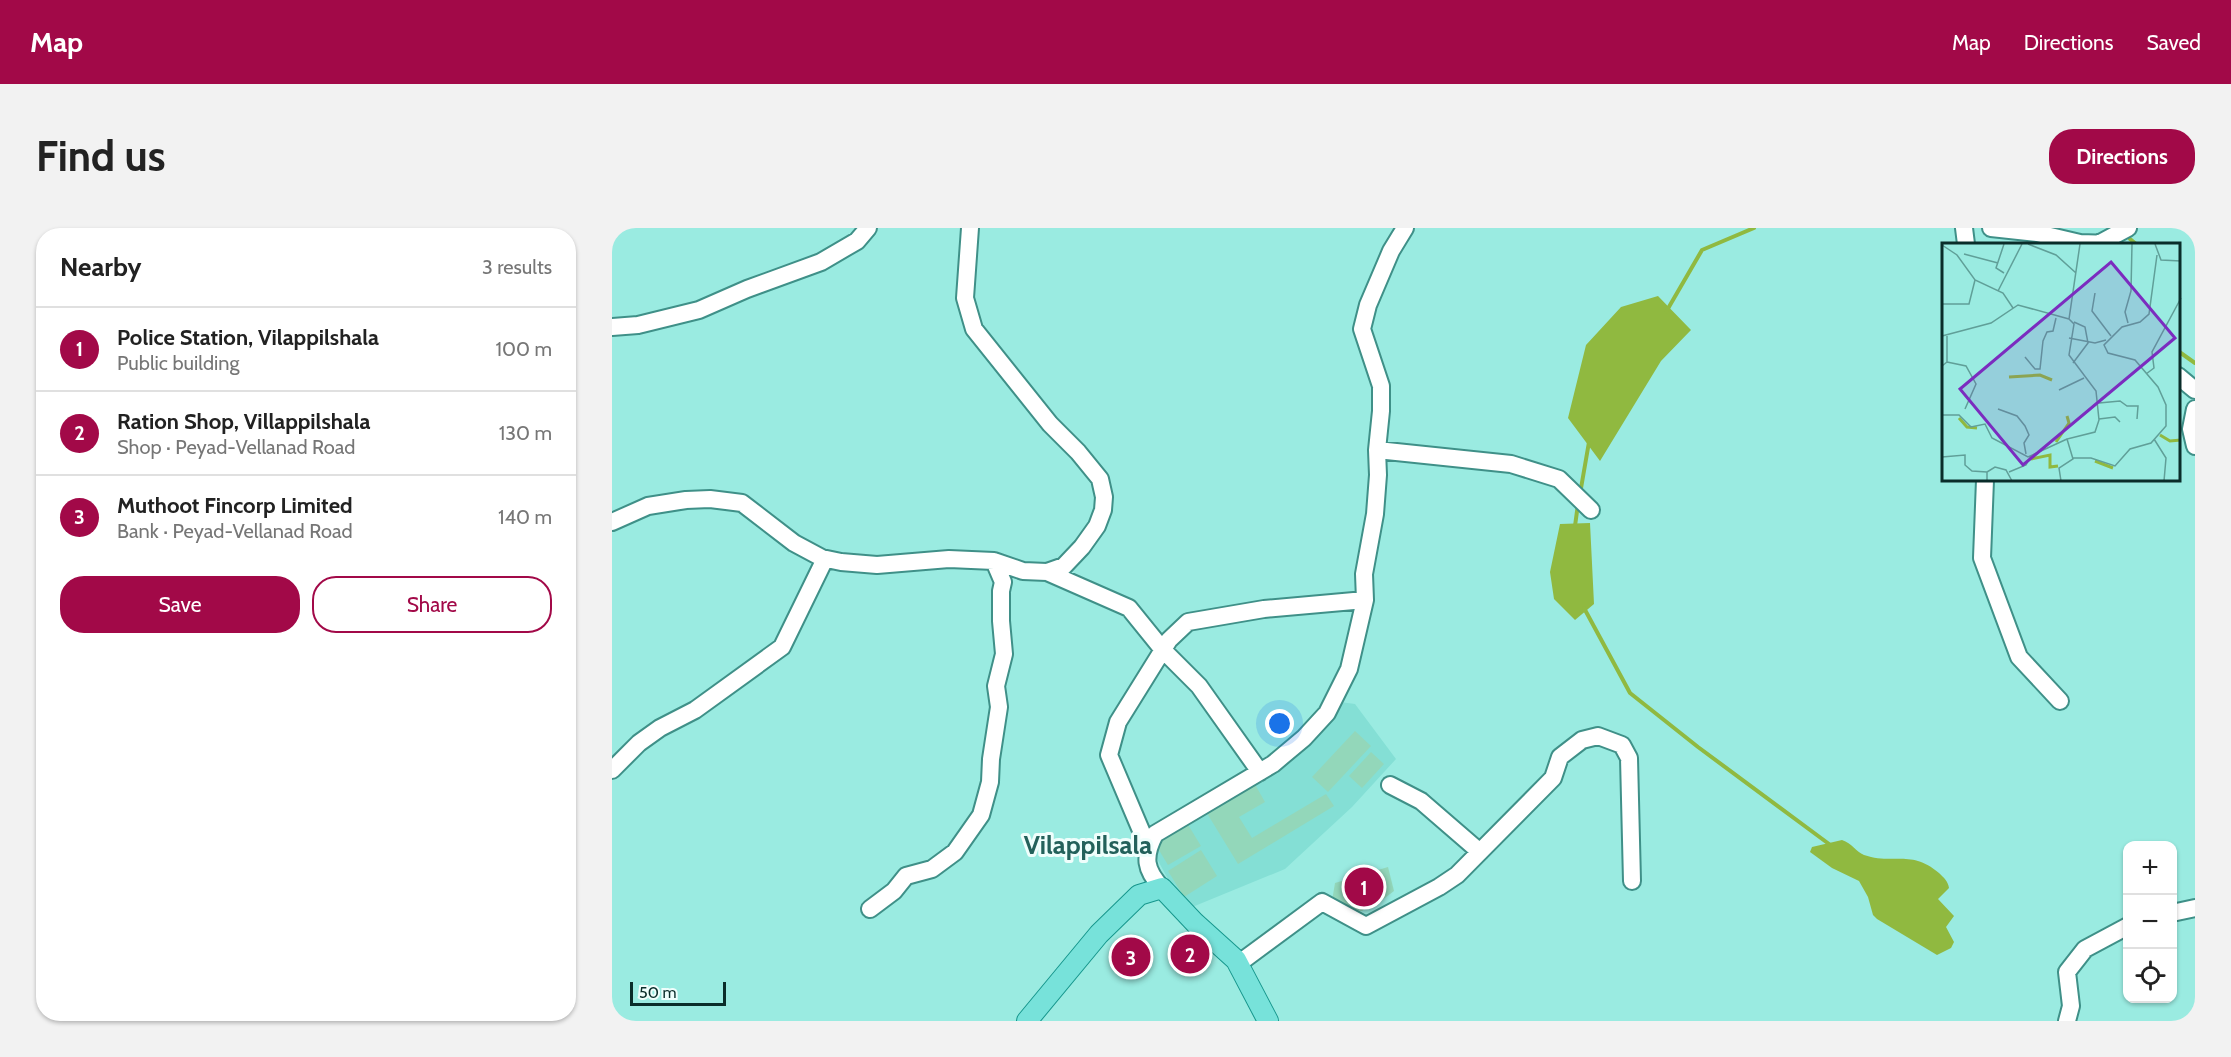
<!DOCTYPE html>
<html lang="en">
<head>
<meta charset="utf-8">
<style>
	body { margin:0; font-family:Cabin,sans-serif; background:#f2f2f2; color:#222 }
	.controls { position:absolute; right:18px; bottom:18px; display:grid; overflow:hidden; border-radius:12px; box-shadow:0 2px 4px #0004 }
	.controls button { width:54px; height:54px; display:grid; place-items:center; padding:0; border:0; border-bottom:2px solid #e0e0e0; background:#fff; color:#222; font:30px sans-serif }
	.scale { position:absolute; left:18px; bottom:15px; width:96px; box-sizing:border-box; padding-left:6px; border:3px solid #0a2d2a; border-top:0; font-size:16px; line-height:21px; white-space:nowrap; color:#0a2d2a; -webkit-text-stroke:4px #effefc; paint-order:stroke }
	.you { position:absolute; left:668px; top:496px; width:21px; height:21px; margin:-15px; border:4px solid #fff; border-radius:50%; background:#1a73e8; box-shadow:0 0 0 9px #1a73e833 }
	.badge { display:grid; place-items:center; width:39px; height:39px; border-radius:50%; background:#a20948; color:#fff; font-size:20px; font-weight:700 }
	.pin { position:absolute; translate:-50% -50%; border:3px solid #fff; box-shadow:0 2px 6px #0006 }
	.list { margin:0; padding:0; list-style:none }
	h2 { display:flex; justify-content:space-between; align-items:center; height:78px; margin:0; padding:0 24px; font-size:26px }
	h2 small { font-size:20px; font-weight:400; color:#767676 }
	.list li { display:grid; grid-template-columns:39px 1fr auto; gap:18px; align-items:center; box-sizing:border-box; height:84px; padding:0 24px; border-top:2px solid #e0e0e0 }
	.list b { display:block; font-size:22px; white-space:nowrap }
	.list p { margin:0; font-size:20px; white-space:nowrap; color:#767676 }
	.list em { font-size:20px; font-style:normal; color:#767676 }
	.actions { display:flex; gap:12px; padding:18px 24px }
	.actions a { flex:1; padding:14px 0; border:2px solid #a20948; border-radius:24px; text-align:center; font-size:21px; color:#a20948 }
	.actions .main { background:#a20948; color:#fff }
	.icon { flex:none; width:33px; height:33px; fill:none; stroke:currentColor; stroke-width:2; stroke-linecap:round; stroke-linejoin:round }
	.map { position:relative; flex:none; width:1583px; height:793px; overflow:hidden; border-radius:24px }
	header { display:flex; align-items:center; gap:36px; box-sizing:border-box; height:84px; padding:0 30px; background:#a20948; color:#fff }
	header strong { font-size:28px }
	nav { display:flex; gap:33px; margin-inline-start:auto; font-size:21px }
	.intro { display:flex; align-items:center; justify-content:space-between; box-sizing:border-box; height:144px; padding:0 36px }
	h1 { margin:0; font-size:42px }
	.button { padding:15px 27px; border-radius:24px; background:#a20948; color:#fff; font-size:21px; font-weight:700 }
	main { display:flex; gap:36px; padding:0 36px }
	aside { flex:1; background:#fff; border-radius:24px; box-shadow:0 2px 4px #0004 }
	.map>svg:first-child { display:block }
</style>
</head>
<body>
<header>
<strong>Map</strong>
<nav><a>Map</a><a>Directions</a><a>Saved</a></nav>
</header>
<div class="intro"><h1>Find us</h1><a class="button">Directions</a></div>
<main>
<aside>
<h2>Nearby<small>3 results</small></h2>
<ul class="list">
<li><span class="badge">1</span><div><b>Police Station, Vilappilshala</b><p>Public building</p></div><em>100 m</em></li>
<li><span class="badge">2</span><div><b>Ration Shop, Villappilshala</b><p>Shop · Peyad-Vellanad Road</p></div><em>130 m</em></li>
<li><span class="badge">3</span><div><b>Muthoot Fincorp Limited</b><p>Bank · Peyad-Vellanad Road</p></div><em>140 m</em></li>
</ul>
<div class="actions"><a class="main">Save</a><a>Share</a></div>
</aside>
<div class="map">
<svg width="1583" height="793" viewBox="0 0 1583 793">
	<rect width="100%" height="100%" fill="#9aebe1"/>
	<path fill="#84dfd5" d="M728,474l15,2 41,55 -44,48 -67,62 -100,41 -34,-62 107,-70z"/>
	<path fill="#90b940" d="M1046,68l33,34 -30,31 -61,100 -32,-43 18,-73 35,-38z
		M978,295l4,81 -19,16 -21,-21 -4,-27 10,-48z
		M1230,612c10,3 14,12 22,15 29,10 47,-6 75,18 5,5 9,8 10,15l-11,11 16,17 -8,11 8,15 -3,6 -14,7 -60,-36 -4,-4 -5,-18 -9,-16 -27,-13 -22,-16 2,-5z"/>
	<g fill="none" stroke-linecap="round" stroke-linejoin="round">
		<path stroke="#90b940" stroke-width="4" d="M1518,11l6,5
			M1054,84l36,-62 52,-22
			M1566,123l17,12
			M968,266l9,-52
			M963,298l3,-22
			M972,380l46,85 68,54 131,97"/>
	</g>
	<path fill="#93d7ba" d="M743,503l16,15 -43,46 -16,-15z
		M759,524l13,12 -22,24 -13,-12z
		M641,553l12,21 -26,15 13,21 74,-44 8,12 -96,58 -33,-54z
		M575,595l14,23 -33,19 -14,-23z
		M589,622l16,26 -33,21 -16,-26z
		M776,639l6,24 -21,16 -3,-3 -8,7h-16l-14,-10 3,-18z
		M579,711l13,12 -8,10 -13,-12z"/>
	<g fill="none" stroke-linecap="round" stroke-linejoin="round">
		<g stroke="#3f9088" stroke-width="20">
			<path id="minor" d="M1352,0l2,16
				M1379,0l46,5 43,10 32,1
				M1488,15l28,-15
				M0,99l26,-2 61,-15 48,-21 74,-27 36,-21 11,-13
				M1566,148l17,14
				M1583,181l-4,20 4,17
				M765,222l134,14 48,15 32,31
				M1373,252l-3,78 37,99 41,44
				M0,294l36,-16 38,-6 24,-1 32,4 52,40 28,15 19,4 36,3 72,-6 45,2 29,10 24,1 17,-6 18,-19 15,-21 6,-16 1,-13 -4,-18 -22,-27 -28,-28 -76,-95 -9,-31 5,-70
				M435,344l82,36 34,42 36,36 61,86
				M0,542l27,-27 21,-15 35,-18 87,-63 41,-84
				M778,557l31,16 59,51
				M536,619l-39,-92 9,-33 51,-82 19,-18 76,-13 101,-9
				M550,660c-17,-18 -19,-31 -7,-54l118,-70 31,-26 23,-25 22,-44 16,-69 -1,-26 11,-60 3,-39 -1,-25 4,-39v-25l-19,-57 6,-24 23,-54 14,-23
				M258,681l24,-18 12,-15 26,-7 23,-17 26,-37 9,-33 1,-23 8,-52 -3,-21 8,-32 -3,-33v-30l2,-9 -9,-21
				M1560,685l23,-5
				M626,736l84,-62 44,24 73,-39 18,-12 96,-97 7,-21 22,-17 16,-4 24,9 7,13 3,123
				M1455,793l4,-15 -4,-34 18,-23 43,-23"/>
		</g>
		<g stroke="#16968c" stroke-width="22">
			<path id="major" d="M415,793l72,-87 40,-39 23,-7 33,35 41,37 32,61"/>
		</g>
		<use href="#minor" stroke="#fff" stroke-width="16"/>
		<use href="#major" stroke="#77e2da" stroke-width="20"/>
	</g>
	<g text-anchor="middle" stroke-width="6" stroke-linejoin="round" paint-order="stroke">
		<g font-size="26" font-weight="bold" fill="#23615b" stroke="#effefc">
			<text x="476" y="626">Vilappilsala</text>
		</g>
	</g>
	<g transform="translate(1330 15)">
		<rect width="238" height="238" fill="#9aebe1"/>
		<path fill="none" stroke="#90b940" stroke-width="3" d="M67,134l31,-2 12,5M17,175l8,9 10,1M218,192l10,6 11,-1M114,199l13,-19 -2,-7M89,216l19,-4v12l8,-1M153,218l18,7"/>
		<path fill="none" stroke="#609f98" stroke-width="1.5" d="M62,1l-8,24 8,5M86,1l28,11 20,18M213,1l6,16 20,1M0,2l15,10 18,25 28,13 10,15M22,11l34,9M56,48l24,-47M153,50l-3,18 19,25M0,61h27l6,-24M186,80l-3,-11 6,-21 1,-47M0,93l49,-13 27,-18 51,14 11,-75M127,95l26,5 11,-3M83,114l10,12h5l3,-28 4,-9 6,-1 3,-13M5,119l19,4 10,18 -11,25M131,120l15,-20 -3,-16 -11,-5M0,123l5,-4v-26M204,131l8,-6 -2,-16 29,-54M117,147l25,-12M157,160l21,-2 7,5h11l-1,13M56,166l19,7 8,10 4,9 -5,8 2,11M0,172h17l12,12 14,-3 7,14 36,19 39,-18M157,176l16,-2 5,5M212,196l12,19 -2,23M0,214l23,-2v10l7,6 15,1M131,215h18l24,8 15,-17 21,-6 15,-17v-21l-8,-18 -23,-27 -27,-7 -4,-8 18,-18 18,-5 9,-8 8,-59M67,229l17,-7 5,-9M45,238v-9l8,-5 11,3 6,11M119,238l-2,-13 14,-9 -6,-20 28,-7 4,-12 -3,-29 -27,-36 5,-31 -5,-5"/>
		<path fill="#7b2cbf" fill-opacity="0.15" stroke="#7b2cbf" stroke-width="3" d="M169,19l64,76 -152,127 -63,-76z"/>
		<rect width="238" height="238" fill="none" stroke="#0a2d2a" stroke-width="3"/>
	</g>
</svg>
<div class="controls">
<button>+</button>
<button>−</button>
<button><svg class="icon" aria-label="locate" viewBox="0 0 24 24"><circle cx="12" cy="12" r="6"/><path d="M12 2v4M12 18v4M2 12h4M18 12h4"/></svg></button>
</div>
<div class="scale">50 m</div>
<div class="you"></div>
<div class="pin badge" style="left:752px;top:659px">1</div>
<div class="pin badge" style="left:578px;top:726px">2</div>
<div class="pin badge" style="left:519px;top:729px">3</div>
</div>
</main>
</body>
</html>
